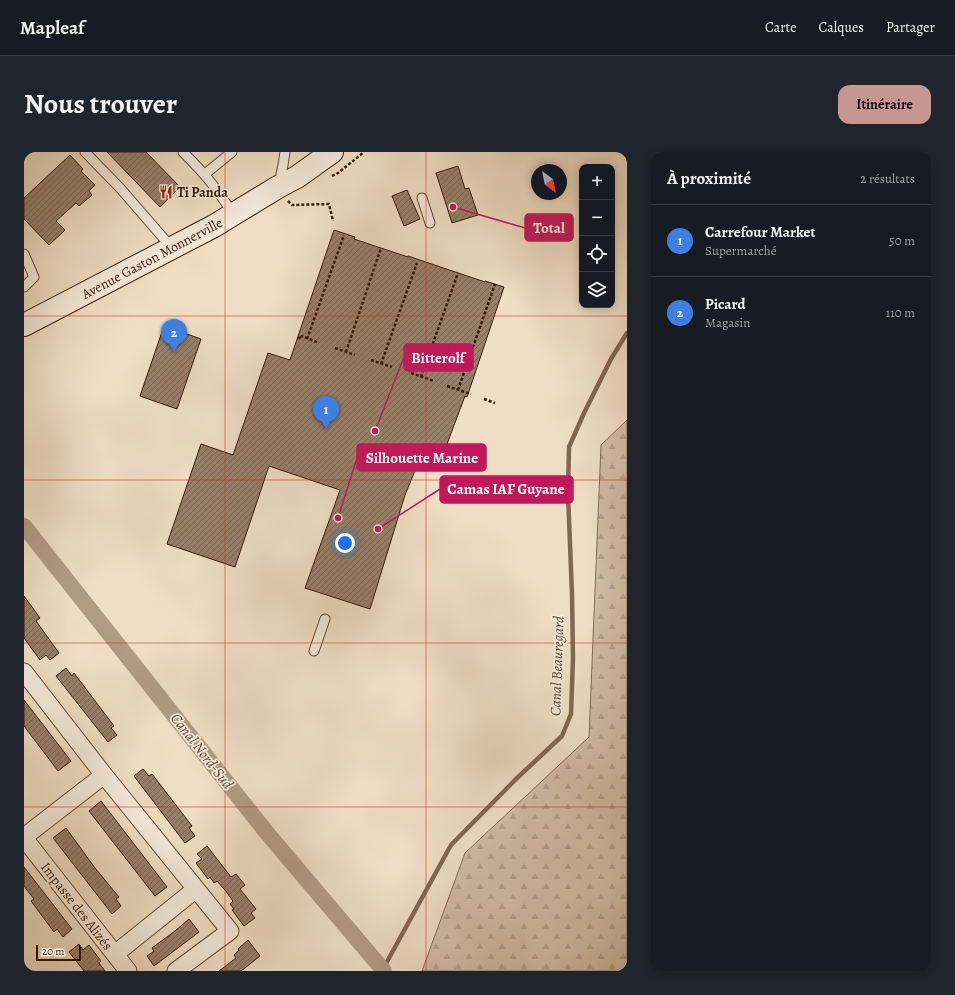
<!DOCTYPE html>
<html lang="fr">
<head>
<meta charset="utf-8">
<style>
	body { margin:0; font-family:Alegreya,serif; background:#20242c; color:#f1f3f6 }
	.controls { position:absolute; right:12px; top:12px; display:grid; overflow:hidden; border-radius:8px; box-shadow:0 2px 10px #0003 }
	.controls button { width:36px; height:36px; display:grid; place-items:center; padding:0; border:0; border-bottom:1px solid #363941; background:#171b24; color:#f1f3f6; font:20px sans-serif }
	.compass { position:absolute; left:507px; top:12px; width:36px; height:36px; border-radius:50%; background:#171b24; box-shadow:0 2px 10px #0003; rotate:148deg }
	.scale { position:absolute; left:12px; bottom:10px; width:45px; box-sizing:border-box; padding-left:4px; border:2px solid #361b07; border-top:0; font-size:11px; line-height:14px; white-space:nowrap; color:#361b07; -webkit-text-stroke:3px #f5ead9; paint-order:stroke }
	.you { position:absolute; left:321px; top:391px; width:14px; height:14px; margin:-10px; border:3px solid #fff; border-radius:50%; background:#1a73e8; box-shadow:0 0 0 6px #1a73e833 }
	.badge { display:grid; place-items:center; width:26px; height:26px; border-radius:50%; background:#c59692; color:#fff; font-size:13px; font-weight:700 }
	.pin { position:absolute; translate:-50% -33px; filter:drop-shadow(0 1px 2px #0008) }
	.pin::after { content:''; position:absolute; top:21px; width:14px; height:12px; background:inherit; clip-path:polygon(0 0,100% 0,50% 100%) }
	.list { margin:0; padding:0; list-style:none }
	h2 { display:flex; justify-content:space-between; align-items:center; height:52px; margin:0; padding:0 16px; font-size:17px }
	h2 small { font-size:13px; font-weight:400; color:#9ea1a6 }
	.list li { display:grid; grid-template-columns:26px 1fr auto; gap:12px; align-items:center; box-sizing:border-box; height:72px; padding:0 16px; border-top:1px solid #363941 }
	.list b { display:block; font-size:15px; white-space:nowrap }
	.list p { margin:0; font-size:13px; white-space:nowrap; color:#9ea1a6 }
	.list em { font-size:13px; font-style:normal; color:#9ea1a6 }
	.icon { flex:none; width:22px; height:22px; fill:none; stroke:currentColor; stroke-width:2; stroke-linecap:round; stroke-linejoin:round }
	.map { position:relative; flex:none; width:603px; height:819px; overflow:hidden; border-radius:12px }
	header { display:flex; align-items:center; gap:24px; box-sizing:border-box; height:56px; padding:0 20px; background:#171b24; border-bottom:1px solid #363941 }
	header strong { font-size:19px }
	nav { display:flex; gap:22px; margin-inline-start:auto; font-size:14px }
	.intro { display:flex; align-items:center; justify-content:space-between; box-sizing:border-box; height:96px; padding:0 24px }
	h1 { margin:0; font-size:28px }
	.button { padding:10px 18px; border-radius:12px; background:#c59692; color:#111; font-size:14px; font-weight:700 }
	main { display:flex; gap:24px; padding:0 24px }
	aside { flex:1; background:#171b24; border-radius:12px; box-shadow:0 2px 10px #0003 }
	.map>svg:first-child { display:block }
</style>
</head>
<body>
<header>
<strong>Mapleaf</strong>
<nav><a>Carte</a><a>Calques</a><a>Partager</a></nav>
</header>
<div class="intro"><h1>Nous trouver</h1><a class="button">Itinéraire</a></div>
<main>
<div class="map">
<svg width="603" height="819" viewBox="0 0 603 819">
	<defs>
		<pattern id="forest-firs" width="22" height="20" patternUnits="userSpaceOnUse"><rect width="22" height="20" fill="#d0bda5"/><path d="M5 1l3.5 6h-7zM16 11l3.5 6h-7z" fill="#b3a28d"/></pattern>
		<pattern id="building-hatch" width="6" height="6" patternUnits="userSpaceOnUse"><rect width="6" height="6" fill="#96806a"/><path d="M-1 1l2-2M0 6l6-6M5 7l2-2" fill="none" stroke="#7b6855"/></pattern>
	</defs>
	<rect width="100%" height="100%" fill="#efdec5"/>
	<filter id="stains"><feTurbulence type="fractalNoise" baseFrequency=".005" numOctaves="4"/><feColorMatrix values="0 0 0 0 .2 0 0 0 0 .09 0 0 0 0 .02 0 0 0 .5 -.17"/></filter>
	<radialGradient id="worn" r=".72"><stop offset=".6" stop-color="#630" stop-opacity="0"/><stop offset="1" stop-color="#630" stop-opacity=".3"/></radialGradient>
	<path fill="url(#forest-firs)" stroke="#836c56" d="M603,268v551h-205l43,-118 124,-116 12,-292z"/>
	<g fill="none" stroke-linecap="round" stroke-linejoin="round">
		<path stroke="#7f6852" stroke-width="4.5" d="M357,819l2,-2 68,-124 65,-66 46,-43 9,-22 2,-56 -1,-64 -4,-100 1,-47 15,-34 27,-54 16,-26"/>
		<path stroke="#b09c84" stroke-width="16" d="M0,374l243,307 117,138"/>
	</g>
	<path fill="url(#building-hatch)" stroke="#361b07" d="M83,0h39l34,35 -20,20z
		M46,3l13,14 -2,2 14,14 -6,6 3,4 -13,11 -3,-3 -20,18 9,9 -16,15 -25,-26v-21z
		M434,14l7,23 4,-1 9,27 -26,8 -16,-50z
		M383,38l13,29 -16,7 -12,-30z
		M310,78l21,7 -1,2 54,18v-1l77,26v-1l19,6 -37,110 -2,-1 -21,56 -18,-8 -21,51 -35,114 -65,-21 35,-98 -71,-24 -34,101 -68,-23 34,-100 32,11 35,-102 22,7z
		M140,174l37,13 -24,70 -37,-13z
		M0,444l16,22 -4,3 23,32 -9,7 -4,-5 -6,5 -16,-22z
		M42,516l6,8 2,-3 40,53 -3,2 6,7 -9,7 -52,-66z
		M0,548l47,61 -13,10 -34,-45z
		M119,617l6,7 3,-2 40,52 -3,2 6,8 -10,7 -51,-67z
		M77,649l66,86 -12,9 -66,-85z
		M42,676l29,40 24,29 -3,2 5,7 -9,8 -59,-76z
		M183,694l24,31 5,-3 9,11 -5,4 16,20 -5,4 4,5 -11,8 -12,-16 2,-1 -4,-5 3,-3 -8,-11 -8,-9 -3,2 -4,-6 -2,2 -12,-16 6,-4 -5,-5z
		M0,715l48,62 -9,8 -6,-8 -3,3 -23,-31 3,-2 -10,-13z
		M165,767l10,13 -45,34 -7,-10 7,-5 -2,-3 23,-17z
		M224,788l12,16 -19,15h-22l17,-13 -2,-3 5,-5 -1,-1z
		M55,792l4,6 6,-5 12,16 -2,2 6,8h-21l-15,-19z"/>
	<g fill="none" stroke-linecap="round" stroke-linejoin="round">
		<g stroke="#644c36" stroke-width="11">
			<path id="service" d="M61,0l35,36 52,60
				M159,0c20,20 36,38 50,63
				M181,22l27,-22
				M255,32l4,-19 2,-13
				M398,46l8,25
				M0,102l10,23 -10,10
				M290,499l11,-32"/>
		</g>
		<g stroke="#644c36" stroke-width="19">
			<path id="minor" d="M0,520l80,103 126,156 -54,40
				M0,685l80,-62
				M0,686l104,133
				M91,802l81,-65"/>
		</g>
		<g stroke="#361b07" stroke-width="24">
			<path id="secondary" d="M0,173l190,-99 64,-39 19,-10 35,-25"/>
		</g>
		<path stroke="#361b07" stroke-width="2.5" stroke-dasharray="3 2" stroke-linecap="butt" d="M308,24l6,-3 26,-21
			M264,49l4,4 37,-1 4,17
			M274,185l3,2 1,-3 17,7
			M283,187l37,-104
			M311,196l20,7
			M322,200l35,-104
			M347,208l21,7
			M357,212l36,-101
			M387,221l23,8
			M397,225l37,-104
			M423,234l24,8
			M434,238l37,-106
			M460,247l11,4"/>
		<use href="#service" stroke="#f5ead9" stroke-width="9"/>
		<use href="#minor" stroke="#f5ead9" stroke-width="17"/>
		<use href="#secondary" stroke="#f5ead9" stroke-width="22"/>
	</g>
	<path fill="none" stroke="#d62828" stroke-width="1" stroke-opacity="0.55" d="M201,0v819M402,0v819M0,164h603M0,328h603M0,491h603M0,655h603"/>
	<defs>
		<g id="restaurant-bare" transform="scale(1.08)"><path d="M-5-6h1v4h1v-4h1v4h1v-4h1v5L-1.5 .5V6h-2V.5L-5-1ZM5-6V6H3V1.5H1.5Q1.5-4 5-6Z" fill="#8f2418" stroke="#f5ead9" stroke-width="2.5" paint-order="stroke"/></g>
	</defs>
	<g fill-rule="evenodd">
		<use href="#restaurant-bare" x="142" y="40"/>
	</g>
	<g text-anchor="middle" stroke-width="3.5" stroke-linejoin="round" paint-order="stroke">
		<g font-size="14" font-weight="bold" fill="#361b07" stroke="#f5ead9" text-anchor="start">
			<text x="153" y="45">Ti Panda</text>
		</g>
		<g font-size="14" fill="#361b07" stroke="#f5ead9">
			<text transform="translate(128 106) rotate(-28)" y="5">Avenue Gaston Monnerville</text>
			<text transform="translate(53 754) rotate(52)" y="5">Impasse des Alizés</text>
		</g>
		<g font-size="15" font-style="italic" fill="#614833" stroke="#f5ead9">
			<text transform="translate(533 514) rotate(-88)" y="5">Canal Beauregard</text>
			<text transform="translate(178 599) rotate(52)" y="5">Canal Nord-Sud</text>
		</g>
	</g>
	<path fill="none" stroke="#c2185b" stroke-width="1.5" d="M429 55L501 76M351 279L380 205M314 366L333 306M354 377L416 337"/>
	<g fill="#c2185b" stroke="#f5ead9" stroke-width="1.5">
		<circle cx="429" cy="55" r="4"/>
		<circle cx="351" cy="279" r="4"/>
		<circle cx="314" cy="366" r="4"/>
		<circle cx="354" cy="377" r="4"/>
	</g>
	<g fill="#c2185b" stroke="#c2185b" stroke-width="1.5">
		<rect x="501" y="62" width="48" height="27" rx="4"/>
		<rect x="380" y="192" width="69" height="27" rx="4"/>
		<rect x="333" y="292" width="129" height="27" rx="4"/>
		<rect x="416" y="324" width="133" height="27" rx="4"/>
	</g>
	<g font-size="15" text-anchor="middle" font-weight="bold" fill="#fff">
		<text x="525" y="81">Total</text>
		<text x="414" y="211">Bitterolf</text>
		<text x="398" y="311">Silhouette Marine</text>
		<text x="482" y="342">Camas IAF Guyane</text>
	</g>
	<rect width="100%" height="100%" filter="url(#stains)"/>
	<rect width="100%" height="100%" fill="url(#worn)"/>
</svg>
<div class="controls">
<button>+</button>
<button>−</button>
<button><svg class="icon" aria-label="locate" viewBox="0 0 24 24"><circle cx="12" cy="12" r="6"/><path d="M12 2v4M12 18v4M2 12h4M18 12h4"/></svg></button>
<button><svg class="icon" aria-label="layers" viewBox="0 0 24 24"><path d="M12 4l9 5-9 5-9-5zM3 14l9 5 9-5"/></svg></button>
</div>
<svg class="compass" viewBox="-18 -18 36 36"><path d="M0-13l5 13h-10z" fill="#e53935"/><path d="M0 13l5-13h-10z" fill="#9ea1a6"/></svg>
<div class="scale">20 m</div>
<div class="you"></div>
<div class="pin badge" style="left:302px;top:277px;background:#3f7fe0">1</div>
<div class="pin badge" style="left:150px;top:200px;background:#3f7fe0">2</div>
</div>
<aside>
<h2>À proximité<small>2 résultats</small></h2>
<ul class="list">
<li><span class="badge" style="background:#3f7fe0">1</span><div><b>Carrefour Market</b><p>Supermarché</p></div><em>50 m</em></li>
<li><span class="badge" style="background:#3f7fe0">2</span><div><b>Picard</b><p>Magasin</p></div><em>110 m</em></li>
</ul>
</aside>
</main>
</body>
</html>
